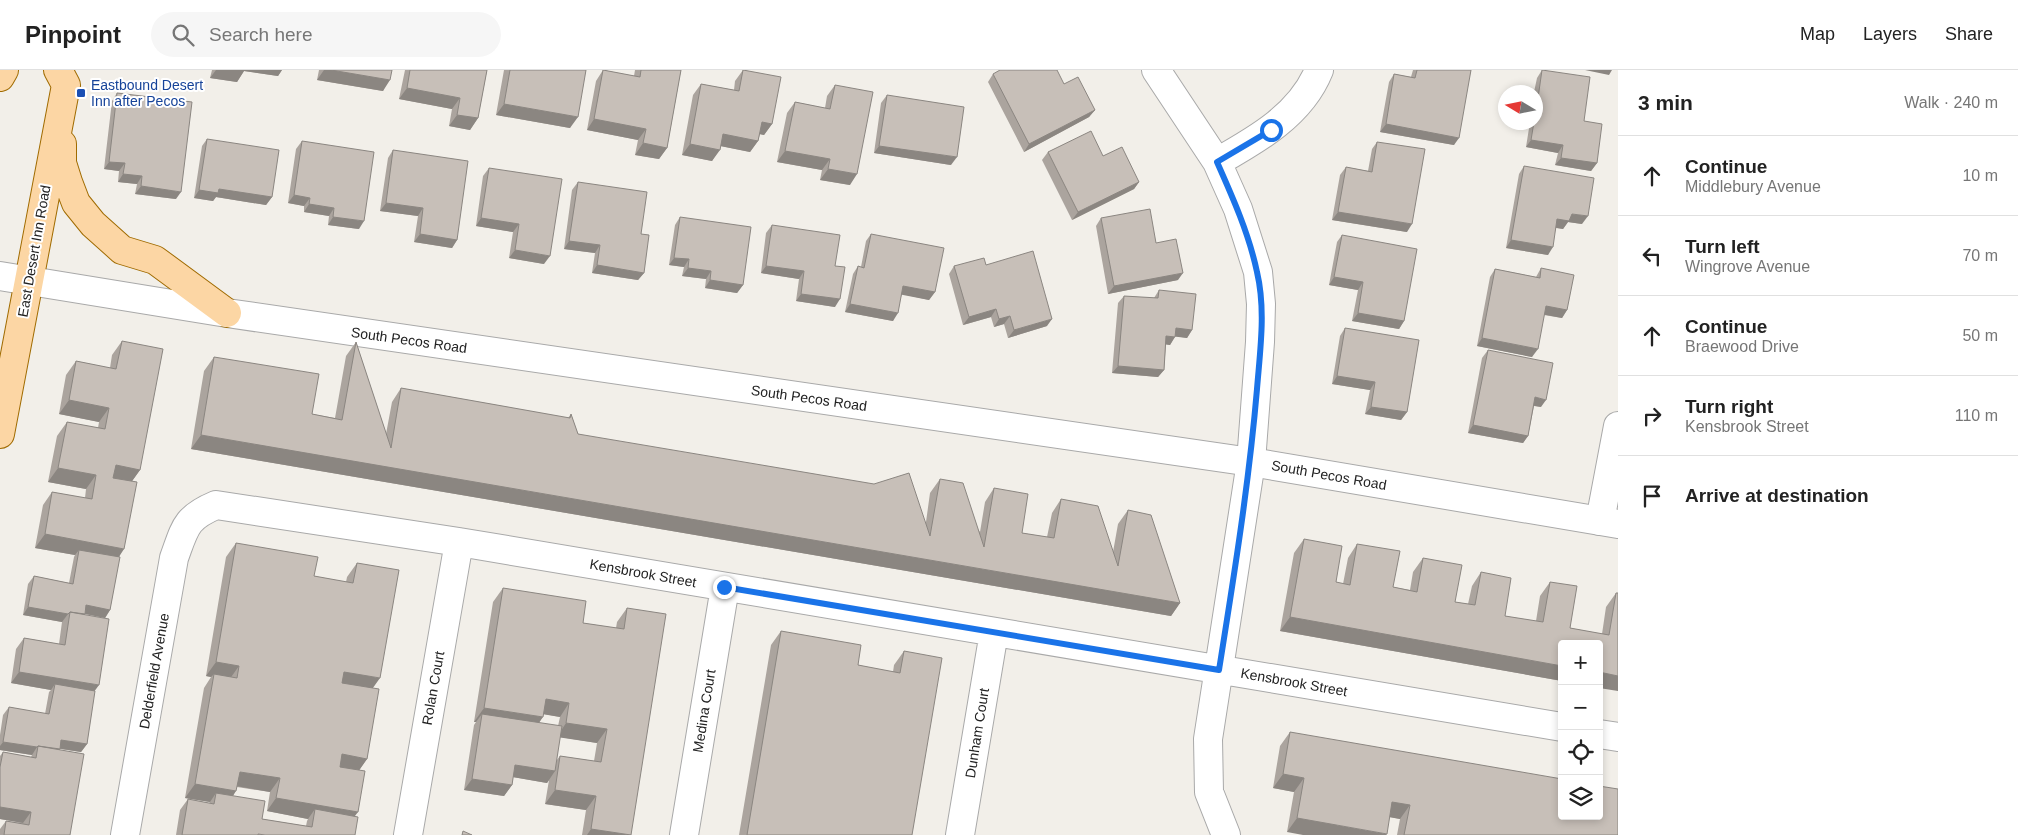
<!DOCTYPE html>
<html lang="en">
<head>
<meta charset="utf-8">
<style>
	body { margin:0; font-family:Arial,sans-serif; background:#f6f6f6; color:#222 }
	.controls { position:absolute; right:15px; bottom:15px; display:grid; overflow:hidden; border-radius:5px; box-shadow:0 2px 8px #0003 }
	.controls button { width:45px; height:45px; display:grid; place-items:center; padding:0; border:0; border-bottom:1px solid #e0e0e0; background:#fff; color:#222; font:25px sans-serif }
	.compass { position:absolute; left:1498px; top:15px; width:45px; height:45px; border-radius:50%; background:#fff; box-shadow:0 2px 8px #0003; rotate:280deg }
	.stop { position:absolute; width:15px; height:15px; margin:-11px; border:4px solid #1a73e8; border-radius:50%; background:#fff }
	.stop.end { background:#1a73e8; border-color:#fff; box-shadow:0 1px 5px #0008 }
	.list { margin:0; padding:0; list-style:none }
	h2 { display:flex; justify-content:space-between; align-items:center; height:65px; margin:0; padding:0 20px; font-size:21px }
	h2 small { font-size:16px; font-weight:400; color:#767676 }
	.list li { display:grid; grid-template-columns:32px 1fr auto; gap:15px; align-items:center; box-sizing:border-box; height:80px; padding:0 20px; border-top:1px solid #e0e0e0 }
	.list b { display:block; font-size:19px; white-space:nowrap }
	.list p { margin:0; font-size:16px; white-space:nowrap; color:#767676 }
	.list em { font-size:16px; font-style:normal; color:#767676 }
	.icon { flex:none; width:28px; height:28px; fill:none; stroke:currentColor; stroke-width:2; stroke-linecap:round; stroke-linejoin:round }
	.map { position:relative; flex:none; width:1618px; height:765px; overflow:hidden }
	header { display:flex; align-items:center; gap:30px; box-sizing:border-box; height:70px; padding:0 25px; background:#fff; border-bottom:1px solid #e0e0e0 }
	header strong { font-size:24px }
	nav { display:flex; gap:28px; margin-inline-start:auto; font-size:18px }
	.search { width:350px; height:45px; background:#f6f6f6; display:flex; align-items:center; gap:12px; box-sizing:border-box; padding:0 18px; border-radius:28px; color:#767676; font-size:19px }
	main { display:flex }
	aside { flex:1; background:#fff }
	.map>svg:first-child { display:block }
</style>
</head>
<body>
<header>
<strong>Pinpoint</strong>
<div class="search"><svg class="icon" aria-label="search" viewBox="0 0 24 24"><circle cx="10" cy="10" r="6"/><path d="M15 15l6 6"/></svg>Search here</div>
<nav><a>Map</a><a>Layers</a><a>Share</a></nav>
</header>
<main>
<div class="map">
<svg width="1618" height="765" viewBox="0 0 1618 765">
	<rect width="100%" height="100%" fill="#f2efe9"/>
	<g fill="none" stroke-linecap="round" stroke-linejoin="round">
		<g stroke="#a9a9a9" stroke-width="30">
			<path id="minor" d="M1156,0l61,92 21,47 20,63 3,32 -1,38 -9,120 -43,277 1,53 17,43
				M1217,92c39,-22 84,-47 102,-92
				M1600,451l18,-95
				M1599,664l19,3
				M125,765l49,-277c11,-30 11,-40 42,-53l243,37 1103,185
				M408,765l51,-293
				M684,765l41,-248
				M960,765l34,-203"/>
		</g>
		<g stroke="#a9a9a9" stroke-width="30">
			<path id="tertiary" d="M0,206l227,37 1024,149 367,62"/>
		</g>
		<g stroke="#a06b00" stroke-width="30">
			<path id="primary" d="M0,7l4,-7
				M62,74v19l6,19 8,21 17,21 29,26 33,10 72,53
				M0,364l66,-349 -8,-15"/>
		</g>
		<use href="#minor" stroke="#fff" stroke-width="28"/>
		<use href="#tertiary" stroke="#fff" stroke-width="28"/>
		<use href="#primary" stroke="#fcd6a4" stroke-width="28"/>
	</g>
	<path fill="#aba49e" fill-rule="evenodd" d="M212,0h70l-4,6 -34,-5 -7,11 -27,-4z
		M319,0h73l-9,21 -66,-11z
		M405,0h82l-9,48 -8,12 -21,-4 3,-17 -53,-10z
		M504,0h82l-16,58 -74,-13z
		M603,0l31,6 1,-6h46l-14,78 -8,11 -24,-4 3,-15 -51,-10 9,-49z
		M743,0l29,54 -8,11 -4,-1 -2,7 -8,11 -29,-6 -9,15 -30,-6 11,-60 8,-11 33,6 1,-9z
		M1413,0h58l-17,75 -74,-13 9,-50 5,-8 17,3z
		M1542,0l42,51 13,42 -6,8 -36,-6 3,-12 -32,-6 4,-25h6v-30h-2l3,-14z
		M993,4l71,10 31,26 -6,7 -65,35 -36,-70z
		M835,15l15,100 -30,-5 2,-10 -45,-8 10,-49 8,-11 30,6 2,-12z
		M117,23l59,106 -41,-5 2,-10 -19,-2 1,-11 -15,-2 8,-68z
		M887,25l64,70 -77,-12 7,-50z
		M207,69l65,58 -6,8 -50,-8 -3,4 -19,-3 8,-52z
		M302,71l57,88 -31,-4 1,-9 -25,-4v-6l-16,-3 8,-54z
		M1377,72l30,90 -75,-12 8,-45 6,-8 22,4 4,-22z
		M393,80l64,90 -5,8 -38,-6 4,-26 -38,-5 8,-53z
		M1048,82l91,30 -5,7 -62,31 -30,-60z
		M1524,96l58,58 -14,-2 -5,7 -7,-1 -8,27 -42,-7 13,-74z
		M489,98l55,96 -35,-6 4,-26 -37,-6 7,-50z
		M578,112l63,52 3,39 -6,7 -46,-7 3,-20 -31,-4 8,-59z
		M680,147l63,68 -6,8 -32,-5 1,-9 -24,-3 2,-9 -15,-2 6,-40z
		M1101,148l55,25 22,37 -70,14 -12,-68z
		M772,155l63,41v41l-39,-6 3,-22 -38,-6 5,-40z
		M871,164l64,58 -6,8 -27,-6 -9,27 -48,-9 8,-38 5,-8 3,1 5,-26z
		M1342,165l62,86 -5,8 -47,-8 6,-31 -29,-5 8,-43z
		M986,195l61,61 -39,12 -4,-14 -10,3 -3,-10 -28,8 -14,-51 5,-8z
		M1541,198l26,42 -5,8 -18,-3 -12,42 -55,-11 13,-69 5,-8 41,8z
		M1159,220l33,40 -5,8 -12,-2 -5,9 -4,-1 -2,26 -6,7 -46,-4 6,-70 6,-7 30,2z
		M1345,258l62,84 -6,8 -36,-6 5,-24 -38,-6 8,-48z
		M122,271l18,129 -8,11 -22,129 -5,8 -20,-4 9,77 -7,53 -6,8 -21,-3 10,86h-70v-6l6,-8 17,2 -23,-4v-63l3,-4 28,5 1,-2 -32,-5v-15l3,-20 6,-8 36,7 4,-22 2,-2 -40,-7 5,-34 8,-11 35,6 3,-22 -39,-7 5,-31 6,-8 35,7 5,-26 1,-2 -40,-7 8,-43 9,-13 33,6 1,-9 -38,-7 9,-46 10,-14 31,6 1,-6 -40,-8 7,-39 10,-14 34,7 2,-13z
		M356,272l30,92 6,-32 9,-14 167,30 3,-4 7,20 348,88 4,-29 10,-14 40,53 5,-30 9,-14 28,45 25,4 5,-24 9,-14 52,53 5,-28 10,-14 52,93 -9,13 -980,-167 13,-78 10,-14 98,57 23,4 11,-62z
		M1488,280l53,57 -7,-1 -6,30 -5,7 -55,-10 14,-75z
		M1304,469l32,43 7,2 5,-26 9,-14 36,43 17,3 3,-18 10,-14 32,44 13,2 4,-18 9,-14 24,44 31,5 4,-25 10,-14 20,46 32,6 4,-27 10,-14 2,98 -56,-47v37l-282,-50 14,-78z
		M236,473l78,33 32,6 1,-5 10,-14 16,125 -6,71 -8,11 -4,46v19h-179l4,-25 8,-11 21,4 1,-1 -25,-4 19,-110 7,-11 -5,-1 20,-119zM237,717l33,5 -3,19 41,8 -1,2 -1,5 -44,-7 -29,-23z
		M503,518l80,35 33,5 1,-6 10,-14 4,227h-49l4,-25 -41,-6 4,-24 -2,3 -34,-6 -1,8 -8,11 -40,-6 10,-65 2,-3h-2l19,-120zM544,644l16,3 -2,9 -19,-3zM560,667l37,6 -3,18 -34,-5 -4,5z
		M781,561l77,34 35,7 1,-7 10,-14 8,184h-173l32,-190z
		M1290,662l328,103h-221l3,-16 -10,-2 -103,15 7,-40 -21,-4 7,-42z"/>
	<path fill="#8b8681" d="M216,0h66l-4,6 -34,-5 -7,11 -27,-4z
		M324,0h7l59,10 -7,11 -66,-11z
		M1585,0h27l-3,5z
		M407,18l53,10 -8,11 -53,-10z
		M504,34l74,13 -8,11 -74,-13z
		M1095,40l-6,7 -65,35 5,-8z
		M457,45l21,3 -8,12 -21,-4z
		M594,49l52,10 -8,11 -51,-10z
		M762,52l10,2 -8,11 -10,-2z
		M1386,54l73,14 -5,7 -74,-13z
		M723,64l35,7 -8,11 -35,-7z
		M1531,70l32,5 -5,8 -32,-6z
		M643,73l24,5 -8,11 -24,-4z
		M690,74l30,6 -8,11 -30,-6z
		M879,76l78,11 -6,8 -77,-12z
		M785,81l45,8 -8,11 -45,-8z
		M1561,88l36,5 -6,8 -36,-6z
		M109,92l16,1 -6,8 -15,-2z
		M828,99l29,5 -7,11 -30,-5z
		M123,104l19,2 -5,8 -19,-2z
		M1139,112l-5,7 -62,31 6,-8z
		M141,116l40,6 -5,7 -41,-5z
		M219,119l53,8 -6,8 -50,-8 -3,4 -19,-3 5,-8z
		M294,125l16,3 -6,8 -16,-3z
		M386,133l37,5 -5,8 -38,-5z
		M309,134l25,4 -5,8 -25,-4z
		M1338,142l74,12 -5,8 -75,-12z
		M1572,144l16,2 -6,8 -14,-2 -5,7 -11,-2 5,-8z
		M333,147l31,4 -5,8 -31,-4z
		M481,148l38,6 -6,8 -37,-6z
		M420,164l37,6 -5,8 -38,-6z
		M1511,170l42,7 -5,8 -42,-7z
		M569,171l31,4 -5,8 -31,-4z
		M515,180l35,6 -6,8 -35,-6z
		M674,188l15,1 -5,8 -15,-2z
		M597,195l47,8 -6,7 -46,-7z
		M766,196l38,5 -5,8 -38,-6z
		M688,198l23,3 -5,8 -24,-3z
		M1183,203l-5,7 -70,14 6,-8z
		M1334,207l29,5 -5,8 -29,-5z
		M710,210l33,5 -6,8 -32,-5z
		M903,216l32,6 -6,8 -31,-6z
		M801,224l39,5 -5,8 -39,-6z
		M850,234l48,9 -5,8 -48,-9z
		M1546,236l21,4 -5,8 -21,-4z
		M996,239l-5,8 -28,8 6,-8z
		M1358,243l46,8 -5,8 -47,-8z
		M1010,246l-6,8 -10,3 5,-8z
		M1052,249l-5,7 -39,12 6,-8z
		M1176,258l16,2 -5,8 -17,-2z
		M1166,266l9,1 -5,8 -9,-1z
		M1482,268l56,11 -6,8 -55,-11z
		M1118,296l46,4 -6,7 -46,-4z
		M1337,306l38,6 -5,8 -38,-6z
		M1535,327l11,3 -5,7 -11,-2z
		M69,330l40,8 -10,14 -40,-8z
		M1371,337l36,5 -6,8 -36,-6z
		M1473,355l55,11 -5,7 -55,-10z
		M201,365l979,168 -9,13 -980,-167z
		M116,395l24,5 -10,14 -24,-5z
		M58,398l38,7 -10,14 -38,-7z
		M45,464l79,15 -9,14 -36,-13 -4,5 -40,-7z
		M86,535l24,5 -5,8 -24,-5z
		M28,537l40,7 -6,8 -39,-7z
		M1290,547l272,49v15l-282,-50z
		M216,592l23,4 -10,14 -15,-6 -3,3 -5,-1z
		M19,602l80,13 -8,11 -36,-12 -4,6 -40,-7z
		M344,602l36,6 -10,14 -36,-6z
		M1599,602l19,4v15l-19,-3z
		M546,629l23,4 -9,14 -24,-4z
		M484,638l59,9 -10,14 -51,-17 -6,8h-2z
		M566,653l41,6 -10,14 -40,-6z
		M61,670l26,4 -6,8 -25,-4z
		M3,672l34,5 -5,8 -32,-5v-4z
		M342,684l25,5 -9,13 -26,-4z
		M515,695l40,6 -8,12 -40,-7z
		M240,702l40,6 -10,14 -40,-7z
		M1283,704l21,4 -10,14 -21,-4z
		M472,709l40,6 -8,11 -40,-6z
		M195,714l41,7 -9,14 -11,-12 -6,9 -25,-4z
		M555,720l41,6 -10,14 -41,-6z
		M276,728l82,14 -10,13 -33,-16 -7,10 -41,-8z
		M1392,732l18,3 -10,14 -17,-3z
		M0,737l31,5 -8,11 -23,-4z
		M1297,748l90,16 -1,1h-83l-16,-3z
		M591,759l40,6h-44z"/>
	<path fill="#c7bfb8" stroke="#8b8681" d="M331,0h61l-2,10z
		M410,0h77l-9,48 -21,-3 3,-17 -53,-10z
		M510,0h76l-8,47 -74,-13z
		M603,0l37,7 1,-7h40l-14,78 -24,-5 3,-14 -52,-10z
		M743,0l38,7 -9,47 -10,-2 -4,19 -35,-7 -3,16 -30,-6 11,-60 38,7z
		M1000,0h57l7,14 14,-7 17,33 -66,34 -36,-70z
		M1417,0h54l-12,68 -73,-14 8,-50 21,4z
		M1542,0l48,7 -6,44 18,3 -5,39 -36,-5 2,-13 -32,-5 3,-18h2v-10z
		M835,15l38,7 -16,82 -29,-5 2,-10 -45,-8 10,-49 35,7z
		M117,23l75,9 -11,90 -40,-6 1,-10 -19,-2 2,-11 -16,-1z
		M887,25l77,12 -7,50 -78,-11z
		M1091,61l12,25 19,-9 17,35 -61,30 -30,-60z
		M207,69l72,11 -7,47 -53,-8 -1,4 -19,-3z
		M302,71l72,11 -10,69 -31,-4 1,-9 -25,-4 1,-6 -16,-3z
		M1377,72l48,7 -13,75 -74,-12 8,-45 26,5z
		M393,80l75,11 -11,79 -37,-6 3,-26 -37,-5z
		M1524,96l70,12 -6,38 -16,-2 -3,7 -12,-2 -4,28 -42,-7z
		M489,98l73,11 -12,77 -35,-6 4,-26 -38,-6z
		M578,112l69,10 -6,42 8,1 -5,38 -47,-8 3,-20 -31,-4z
		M1150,139l6,34 20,-4 7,34 -69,13 -13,-68z
		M680,147l71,10 -8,58 -33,-5 1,-9 -23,-3 1,-9 -15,-1z
		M772,155l68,10 -5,31 10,1 -5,32 -39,-5 3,-23 -38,-5z
		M871,164l73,14 -9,44 -32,-6 -5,27 -48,-9 8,-38 6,2z
		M1342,165l75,14 -13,72 -46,-8 5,-31 -29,-5z
		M1033,181l19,68 -38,11 -4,-14 -11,3 -3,-10 -27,8 -15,-51 30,-8 2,7z
		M1541,198l33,7 -7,35 -21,-4 -8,43 -56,-11 13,-69 45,9z
		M1159,220l37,4 -4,36 -16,-2 -1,9 -9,-1 -2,34 -46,-4 6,-70 34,2z
		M1345,258l74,12 -12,72 -36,-5 4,-25 -38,-6z
		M122,271l41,8 -23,121 -24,-5 -3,13 24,4 -13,67 -79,-15 7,-42 40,7 4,-24 -38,-7 9,-46 38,7 4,-21 -40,-8 7,-39 40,8z
		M356,272l35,106 10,-60 169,30 1,-4 7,20 296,50 35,-11 21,63 10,-57 23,4 21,64 10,-59 34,6 -6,39 32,5 7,-39 37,7 20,60 10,-56 23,5 29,88 -979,-168 13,-78 105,17 -7,40 30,6z
		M1488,280l65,13 -7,37 -11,-3 -7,39 -55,-11z
		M1304,469l38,7 -6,36 14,3 7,-41 43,7 -7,36 24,5 6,-34 39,7 -7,37 20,3 6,-33 30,6 -6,38 38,6 7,-40 27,4 -7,42 39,7 7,-42h2v83l-19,-4v-28h-37v22l-272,-49z
		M236,473l82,14 -4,19 39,7 4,-20 42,7 -19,108 -36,-6 -2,11 37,6 -12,70 -25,-5 -2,13 25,4 -7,41 -82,-14 4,-20 -40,-6 -4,19 -41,-7 19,-110 23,4 2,-12 -23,-4z
		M79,480l41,7 -10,53 -24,-5 -1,9 -15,-2 -2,2 -40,-7 6,-31 39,8z
		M503,518l83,13 -3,22 41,6 3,-21 39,6 -35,221 -40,-6 5,-33 -41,-6 5,-34 41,6 6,-33 -41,-6 3,-20 -23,-4 -3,18 -59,-9z
		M70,542l39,7 -10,66 -80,-13 5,-34 41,7z
		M781,561l80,14 -3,20 42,8 4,-22 38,7 -30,177h-165z
		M55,614l40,7 -8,53 -26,-4 -1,9 -22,-3 -1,1 -34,-5 6,-35 40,7z
		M482,644l80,12 -7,45 -40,-6 -3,20 -40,-6z
		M1290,662l272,47v37h37v-30l19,3v46h-214l6,-30 -18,-3 -5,32 -90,-16 7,-40 -21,-4z
		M38,676l46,8 -14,81h-66l2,-14 23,4 2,-13 -31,-5v-40l3,-15 33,6z
		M216,723l49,8 -3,18 50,8 3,-18 43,8 -3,18h-90l-7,-1v1h-76l6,-36 26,5z
		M463,761l9,4h-10z"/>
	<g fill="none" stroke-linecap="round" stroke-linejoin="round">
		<path stroke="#1a73e8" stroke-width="6" d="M724,517l495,83c15,-94 30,-187 38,-281 3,-38 9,-79 0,-117 -8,-38 -24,-74 -40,-110l54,-32"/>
	</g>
	<rect fill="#1a4fb4" stroke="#fff" stroke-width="2" x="76" y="18" width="10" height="10" rx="2.5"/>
	<g text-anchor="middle" stroke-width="4" stroke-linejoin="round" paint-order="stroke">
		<g font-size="14" fill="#164399" stroke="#fff" text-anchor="start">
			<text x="91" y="20">Eastbound Desert<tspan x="91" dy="16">Inn after Pecos</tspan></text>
		</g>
		<g font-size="14" fill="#222" stroke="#fff">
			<text transform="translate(34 181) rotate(-80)" y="5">East Desert Inn Road</text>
			<text transform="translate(409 270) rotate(8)" y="5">South Pecos Road</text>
			<text transform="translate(809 328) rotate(8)" y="5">South Pecos Road</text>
			<text transform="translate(1329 405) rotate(10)" y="5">South Pecos Road</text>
			<text transform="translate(643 503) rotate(10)" y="5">Kensbrook Street</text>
			<text transform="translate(154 601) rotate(-80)" y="5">Delderfield Avenue</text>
			<text transform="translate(1294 612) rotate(10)" y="5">Kensbrook Street</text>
			<text transform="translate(433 618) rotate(-80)" y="5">Rolan Court</text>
			<text transform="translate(704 641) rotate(-81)" y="5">Medina Court</text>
			<text transform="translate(977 663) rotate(-81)" y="5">Dunham Court</text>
		</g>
	</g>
</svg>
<div class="controls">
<button>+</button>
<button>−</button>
<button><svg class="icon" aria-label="locate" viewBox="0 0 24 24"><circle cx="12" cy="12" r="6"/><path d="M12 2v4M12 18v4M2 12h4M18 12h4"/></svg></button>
<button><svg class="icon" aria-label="layers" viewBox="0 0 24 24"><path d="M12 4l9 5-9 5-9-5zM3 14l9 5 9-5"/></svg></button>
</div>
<svg class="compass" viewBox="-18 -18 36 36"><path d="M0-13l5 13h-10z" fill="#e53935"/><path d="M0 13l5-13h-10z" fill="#767676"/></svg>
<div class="stop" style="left:1271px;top:60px"></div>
<div class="stop end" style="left:724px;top:517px"></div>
</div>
<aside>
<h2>3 min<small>Walk · 240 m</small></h2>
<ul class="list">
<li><svg class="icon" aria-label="ahead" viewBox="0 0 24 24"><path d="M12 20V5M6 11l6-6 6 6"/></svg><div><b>Continue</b><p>Middlebury Avenue</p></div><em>10 m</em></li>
<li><svg class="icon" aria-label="left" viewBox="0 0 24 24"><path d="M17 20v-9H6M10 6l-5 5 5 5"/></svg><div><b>Turn left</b><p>Wingrove Avenue</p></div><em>70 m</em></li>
<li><svg class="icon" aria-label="ahead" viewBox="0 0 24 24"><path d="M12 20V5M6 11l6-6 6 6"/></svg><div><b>Continue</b><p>Braewood Drive</p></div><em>50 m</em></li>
<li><svg class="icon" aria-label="right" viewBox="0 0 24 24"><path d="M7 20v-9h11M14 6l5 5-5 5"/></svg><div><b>Turn right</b><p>Kensbrook Street</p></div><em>110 m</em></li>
<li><svg class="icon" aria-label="arrive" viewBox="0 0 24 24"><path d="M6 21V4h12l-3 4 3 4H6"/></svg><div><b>Arrive at destination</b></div></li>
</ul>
</aside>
</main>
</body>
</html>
